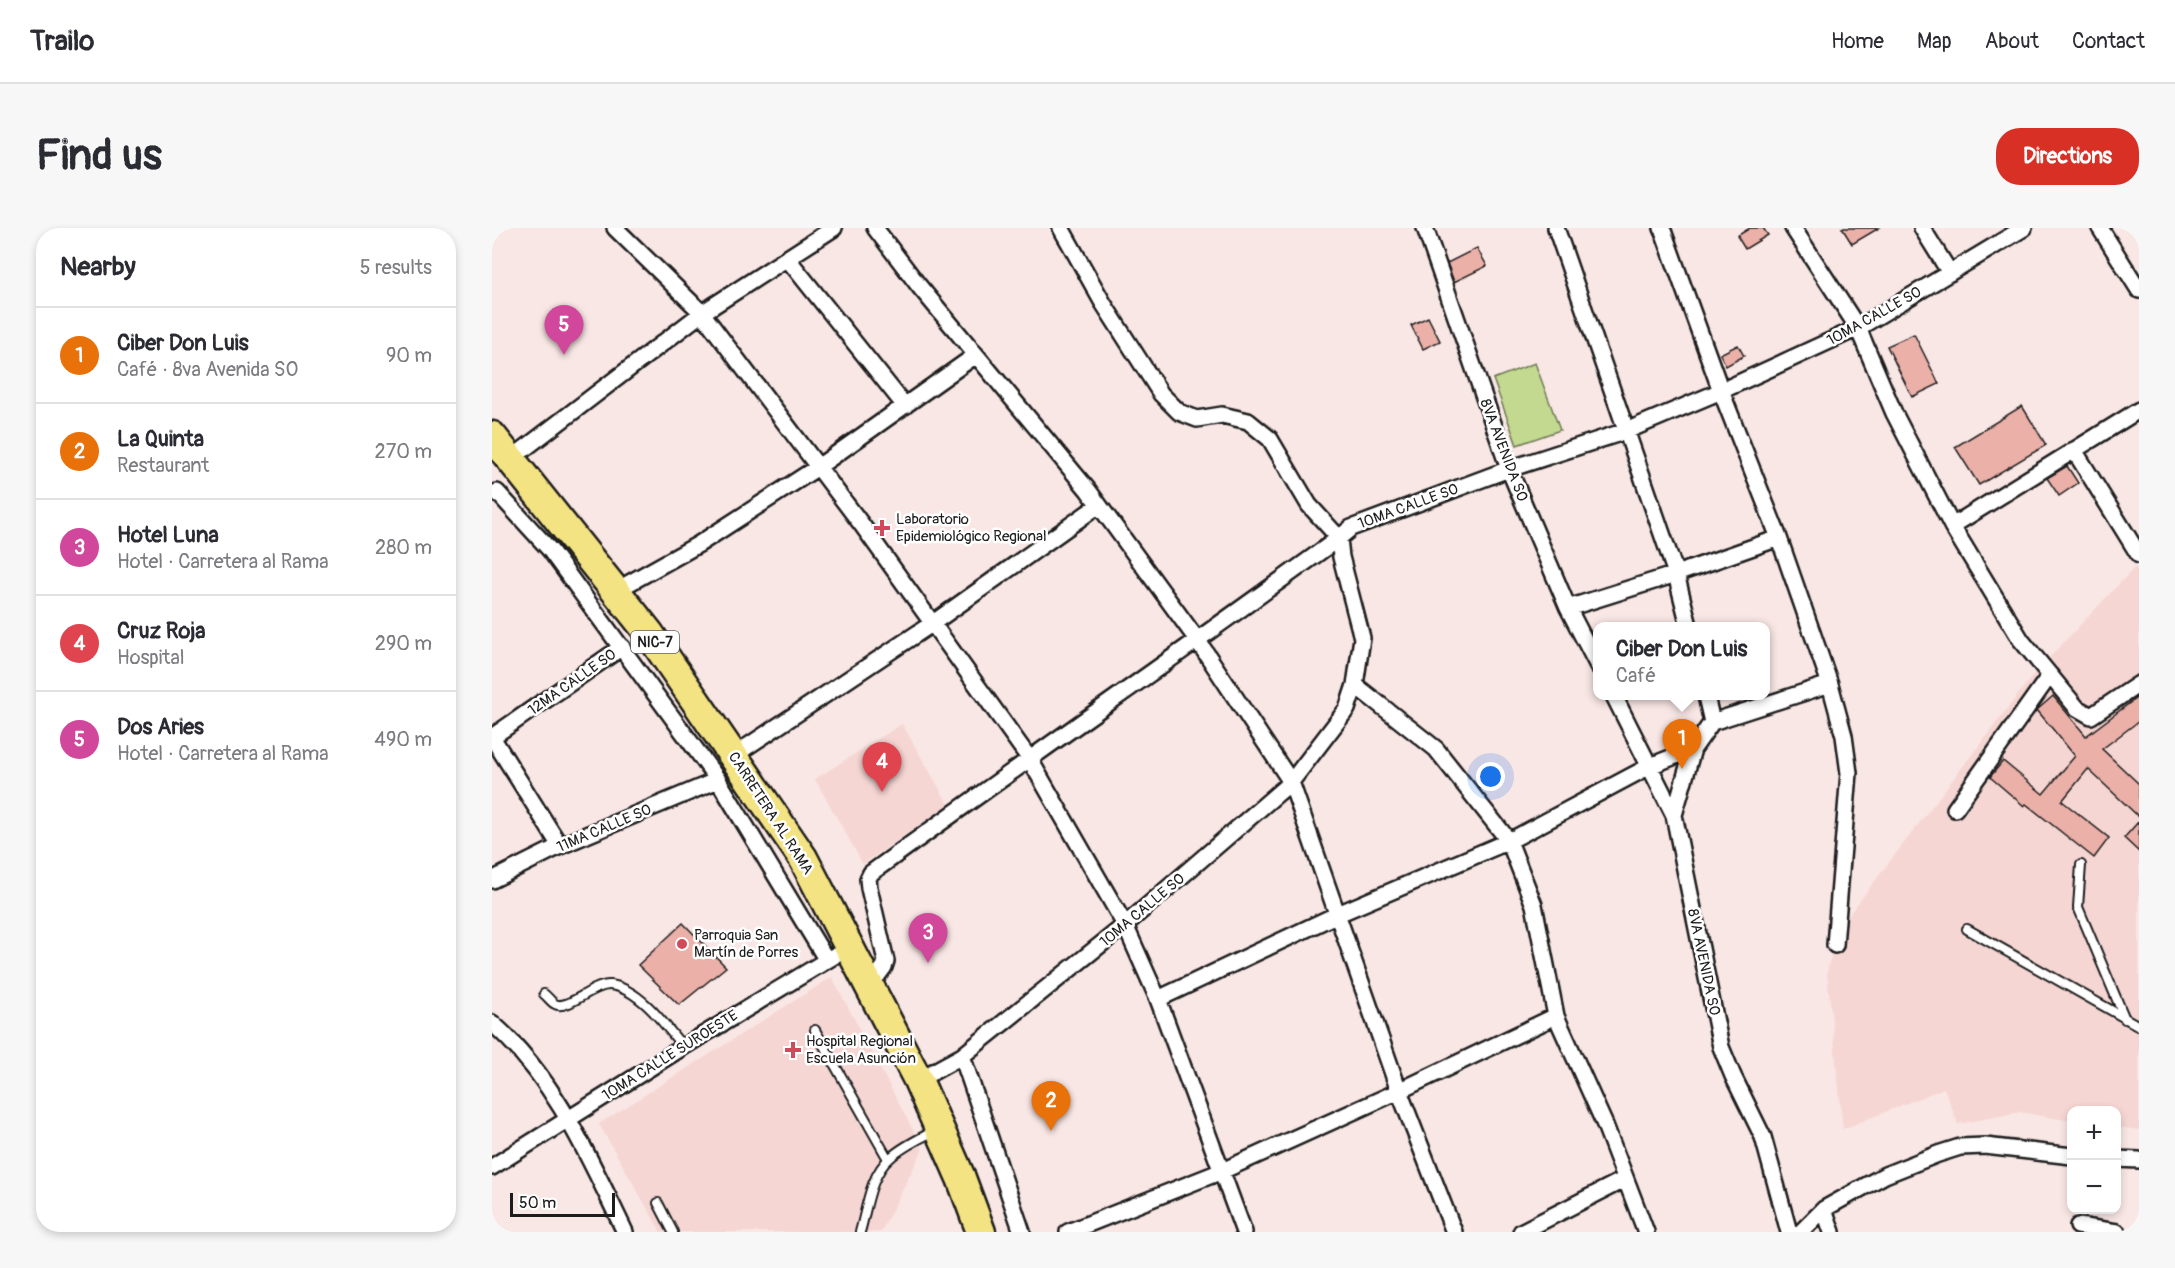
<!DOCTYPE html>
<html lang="en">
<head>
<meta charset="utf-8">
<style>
	body { margin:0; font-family:Pangolin,sans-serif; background:#f7f7f7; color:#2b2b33 }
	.controls { position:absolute; right:18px; bottom:18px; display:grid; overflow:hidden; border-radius:12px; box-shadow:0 3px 9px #0003 }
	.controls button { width:54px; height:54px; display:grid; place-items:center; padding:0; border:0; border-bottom:2px solid #e1e1e2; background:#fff; color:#2b2b33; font:30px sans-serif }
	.scale { position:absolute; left:18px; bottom:15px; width:105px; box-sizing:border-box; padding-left:6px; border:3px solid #1c1c1c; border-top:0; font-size:16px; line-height:21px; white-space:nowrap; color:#1c1c1c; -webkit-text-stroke:4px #fff; paint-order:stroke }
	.you { position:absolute; left:999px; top:549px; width:21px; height:21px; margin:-15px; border:4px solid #fff; border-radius:50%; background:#1a73e8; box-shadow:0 0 0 9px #1a73e833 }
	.badge { display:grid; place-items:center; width:39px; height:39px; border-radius:50%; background:#d93025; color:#fff; font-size:20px; font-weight:700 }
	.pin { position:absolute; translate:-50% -50px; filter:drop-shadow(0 2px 3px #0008) }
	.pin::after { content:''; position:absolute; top:32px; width:21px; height:18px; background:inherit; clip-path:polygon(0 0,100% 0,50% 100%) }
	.popup { position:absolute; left:1101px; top:394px; width:177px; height:78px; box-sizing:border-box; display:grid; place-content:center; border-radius:12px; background:#fff; filter:drop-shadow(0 2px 4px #0005); font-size:20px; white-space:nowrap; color:#7c7c81 }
	.popup b { font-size:22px; color:#2b2b33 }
	.popup::after { content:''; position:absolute; left:50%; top:100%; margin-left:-12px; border:12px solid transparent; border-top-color:#fff }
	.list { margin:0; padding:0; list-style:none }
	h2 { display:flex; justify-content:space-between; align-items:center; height:78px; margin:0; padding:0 24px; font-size:26px }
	h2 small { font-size:20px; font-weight:400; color:#7c7c81 }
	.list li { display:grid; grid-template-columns:39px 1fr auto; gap:18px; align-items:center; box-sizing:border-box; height:96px; padding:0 24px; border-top:2px solid #e1e1e2 }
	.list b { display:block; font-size:22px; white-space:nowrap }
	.list p { margin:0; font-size:20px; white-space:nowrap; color:#7c7c81 }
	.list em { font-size:20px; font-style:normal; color:#7c7c81 }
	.map { position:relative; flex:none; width:1647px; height:1004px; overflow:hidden; border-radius:24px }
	header { display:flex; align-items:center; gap:36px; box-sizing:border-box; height:84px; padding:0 30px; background:#fff; border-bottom:2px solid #e1e1e2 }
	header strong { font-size:28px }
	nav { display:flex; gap:33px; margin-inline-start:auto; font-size:21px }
	.intro { display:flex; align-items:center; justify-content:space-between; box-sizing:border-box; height:144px; padding:0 36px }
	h1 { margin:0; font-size:42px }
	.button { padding:15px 27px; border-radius:24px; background:#d93025; color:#fff; font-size:21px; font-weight:700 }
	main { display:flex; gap:36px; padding:0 36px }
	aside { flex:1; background:#fff; border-radius:24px; box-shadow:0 3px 9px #0003 }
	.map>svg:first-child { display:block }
</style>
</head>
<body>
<header>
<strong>Trailo</strong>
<nav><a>Home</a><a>Map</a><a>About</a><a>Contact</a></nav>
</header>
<div class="intro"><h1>Find us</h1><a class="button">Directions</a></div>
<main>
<aside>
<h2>Nearby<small>5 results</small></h2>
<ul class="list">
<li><span class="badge" style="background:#e8710a">1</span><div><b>Ciber Don Luis</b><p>Café · 8va Avenida SO</p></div><em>90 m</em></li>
<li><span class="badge" style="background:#e8710a">2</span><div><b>La Quinta</b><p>Restaurant</p></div><em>270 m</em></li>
<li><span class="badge" style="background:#d1479c">3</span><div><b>Hotel Luna</b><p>Hotel · Carretera al Rama</p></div><em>280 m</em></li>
<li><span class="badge" style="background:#e0444e">4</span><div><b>Cruz Roja</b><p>Hospital</p></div><em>290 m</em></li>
<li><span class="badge" style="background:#d1479c">5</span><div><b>Dos Aries</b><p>Hotel · Carretera al Rama</p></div><em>490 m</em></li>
</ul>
</aside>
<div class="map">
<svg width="1647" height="1004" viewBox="0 0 1647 1004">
	<rect width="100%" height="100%" fill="#f9e7e5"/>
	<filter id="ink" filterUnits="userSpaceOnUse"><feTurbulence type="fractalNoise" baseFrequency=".0167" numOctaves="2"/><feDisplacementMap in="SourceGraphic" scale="12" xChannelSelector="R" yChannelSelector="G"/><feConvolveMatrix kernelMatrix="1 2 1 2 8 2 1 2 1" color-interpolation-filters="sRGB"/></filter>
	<g filter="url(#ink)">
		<path fill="#f5d6d3" d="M1643,339l4,7v556l-22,-3 -1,-17h-44l-1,11 -51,-9 -62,12 -14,-36 -101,41 -16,-157 11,-43 195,-254z
			M410,496l47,81 -86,59 -48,-85z
			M340,749l91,172 -42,83h-220l-62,-108z"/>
		<path fill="#c2d98f" stroke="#6f7a56" stroke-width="1.5" d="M1043,135l25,67 -43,15 -24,-66z"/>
		<path fill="#ebb0a8" stroke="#1c1c1c" stroke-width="1.5" d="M1258,0h13l5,7 -23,14 -8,-13z
			M1350,0h37l-27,16z
			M985,20l10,18 -33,16 -7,-19z
			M936,89l12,24 -17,8 -12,-24z
			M1422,106l25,50 -27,13 -25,-51z
			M1246,117l6,11 -18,10 -6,-12z
			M1530,178l24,39 -67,40 -24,-38z
			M1575,238l11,17 -19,13 -12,-18z
			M1561,468l33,40 53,-40v25l-37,28 37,35v33l-51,-48 -26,32 47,37 -15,20 -68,-54 -2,2 -34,-29 13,-16 40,33 32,-38 -38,-46z
			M1647,593v31l-15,-14z
			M191,695l43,44 -47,38 -41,-40z"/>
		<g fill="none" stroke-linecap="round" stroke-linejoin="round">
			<g stroke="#1c1c1c" stroke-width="12">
				<path id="lane" d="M1589,637l-3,42 47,112
					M1475,701l172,97
					M52,766c4,3 7,8 11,10 13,7 37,-20 55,-19 29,3 56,41 73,62
					M323,802l73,129
					M166,975l15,29
					M368,1004c7,-24 10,-57 30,-74 13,-12 29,-19 44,-27"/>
			</g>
			<g stroke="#1c1c1c" stroke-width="20">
				<path id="street" d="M123,0l87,85 132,-85
					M383,0l44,58 169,204 110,151 93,141 108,309 55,141
					M933,0l84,241 59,139 30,58
					M1064,0l120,346 13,52
					M1170,0l59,163 58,147 51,146 14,52 5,37 -14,172
					M1301,0l65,100 36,85 58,113 69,114 56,68 14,8 48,-32
					M1430,0l28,45
					M1608,0l39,62
					M295,30l118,148
					M1582,222l65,105
					M19,231l191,-146 160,212 167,233 96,167 33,74 86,233
					M5,264l53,58 168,230 108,179
					M1460,298l187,-116
					M123,363l84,-47 119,-77 158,-112
					M1076,380l108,-34 103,-36
					M863,457l81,64 73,92 25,64 22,111 49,109 41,107
					M1122,468l60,119 47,232 12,29 30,61 26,95
					M1214,468l6,26
					M0,509l130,-90
					M0,509l68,109
					M241,528l200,-133 166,-118
					M1463,581l95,-134
					M1182,587l19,-66 19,-27 118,-38
					M0,652l68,-34 158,-66
					M377,759l15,-20 2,-6 -17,-73 -1,-9 3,-6c155,-113 313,-222 468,-335l-30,-33 -39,-66 -22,-18 -26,-6 -25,4 -18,-7 -18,-18 -58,-91 -42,-75
					M666,771l180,-85 171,-73 141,-75 43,-17
					M0,795c64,56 97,135 133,209
					M470,828l60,176
					M426,852l44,-24 163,-131 166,-143 56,-73 8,-24 7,-47 -21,-81 -2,-19 12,-10 158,-59 117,-38 95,-40 137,-63 166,-100
					M1624,931l23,1
					M0,939l191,-120 151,-91
					M1332,981l8,23
					M1586,998l39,6
					M576,1004l154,-61 177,-80 157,-75
					M1029,1004l104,-53
					M1309,1004l23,-23 61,-34 53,-21 22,-7 25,-1 87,10"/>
			</g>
			<g stroke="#1c1c1c" stroke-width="33">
				<path id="highway" d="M0,208l157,197 154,225 115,222 43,98 20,54"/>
			</g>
			<use href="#lane" stroke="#fff" stroke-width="8"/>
			<use href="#street" stroke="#fff" stroke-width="15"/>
			<use href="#highway" stroke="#f4e382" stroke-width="28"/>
		</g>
	</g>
	<g fill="#d1495b" stroke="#fff" stroke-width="2">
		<path d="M387 291h6v6h6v6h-6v6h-6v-6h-6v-6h6z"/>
		<circle cx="190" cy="716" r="6"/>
		<path d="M298 813h6v6h6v6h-6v6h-6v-6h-6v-6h6z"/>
	</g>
	<g text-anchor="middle" stroke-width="5" stroke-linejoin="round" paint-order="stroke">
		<rect fill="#fff" stroke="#606060" stroke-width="1.5" x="139" y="403" width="48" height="22" rx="4.5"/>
		<g font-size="14" font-weight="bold" fill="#1c1c1c">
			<text x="163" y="419">NIC-7</text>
		</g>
		<g font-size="15" fill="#1c1c1c" stroke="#fff">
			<text transform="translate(1382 88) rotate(-29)" y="5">10MA CALLE SO</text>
			<text transform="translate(1012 222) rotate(69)" y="5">8VA AVENIDA SO</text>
			<text transform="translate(916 278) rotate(-20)" y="5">10MA CALLE SO</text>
			<text transform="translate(80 454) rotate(-35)" y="5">12MA CALLE SO</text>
			<text transform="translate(279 585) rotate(57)" y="5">CARRETERA AL RAMA</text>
			<text transform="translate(112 600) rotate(-23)" y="5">11MA CALLE SO</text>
			<text transform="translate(650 682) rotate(-40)" y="5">10MA CALLE SO</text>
			<text transform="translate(1212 734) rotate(78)" y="5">8VA AVENIDA SO</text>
			<text transform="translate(178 827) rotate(-32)" y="5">10MA CALLE SUROESTE</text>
		</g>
		<g font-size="15" fill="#1c1c1c" stroke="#fff" text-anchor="start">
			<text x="404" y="296">Laboratorio<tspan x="404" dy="17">Epidemiológico Regional</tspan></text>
			<text x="202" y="712">Parroquia San<tspan x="202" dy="17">Martín de Porres</tspan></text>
			<text x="314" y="818">Hospital Regional<tspan x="314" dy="17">Escuela Asunción</tspan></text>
		</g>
	</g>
</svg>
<div class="controls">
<button>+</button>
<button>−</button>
</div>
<div class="scale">50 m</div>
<div class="you"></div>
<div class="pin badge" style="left:1190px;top:541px;background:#e8710a">1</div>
<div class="popup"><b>Ciber Don Luis</b>Café</div>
<div class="pin badge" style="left:559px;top:903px;background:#e8710a">2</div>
<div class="pin badge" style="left:436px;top:735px;background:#d1479c">3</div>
<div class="pin badge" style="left:390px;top:564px;background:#e0444e">4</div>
<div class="pin badge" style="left:72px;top:127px;background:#d1479c">5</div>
</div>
</main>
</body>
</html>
